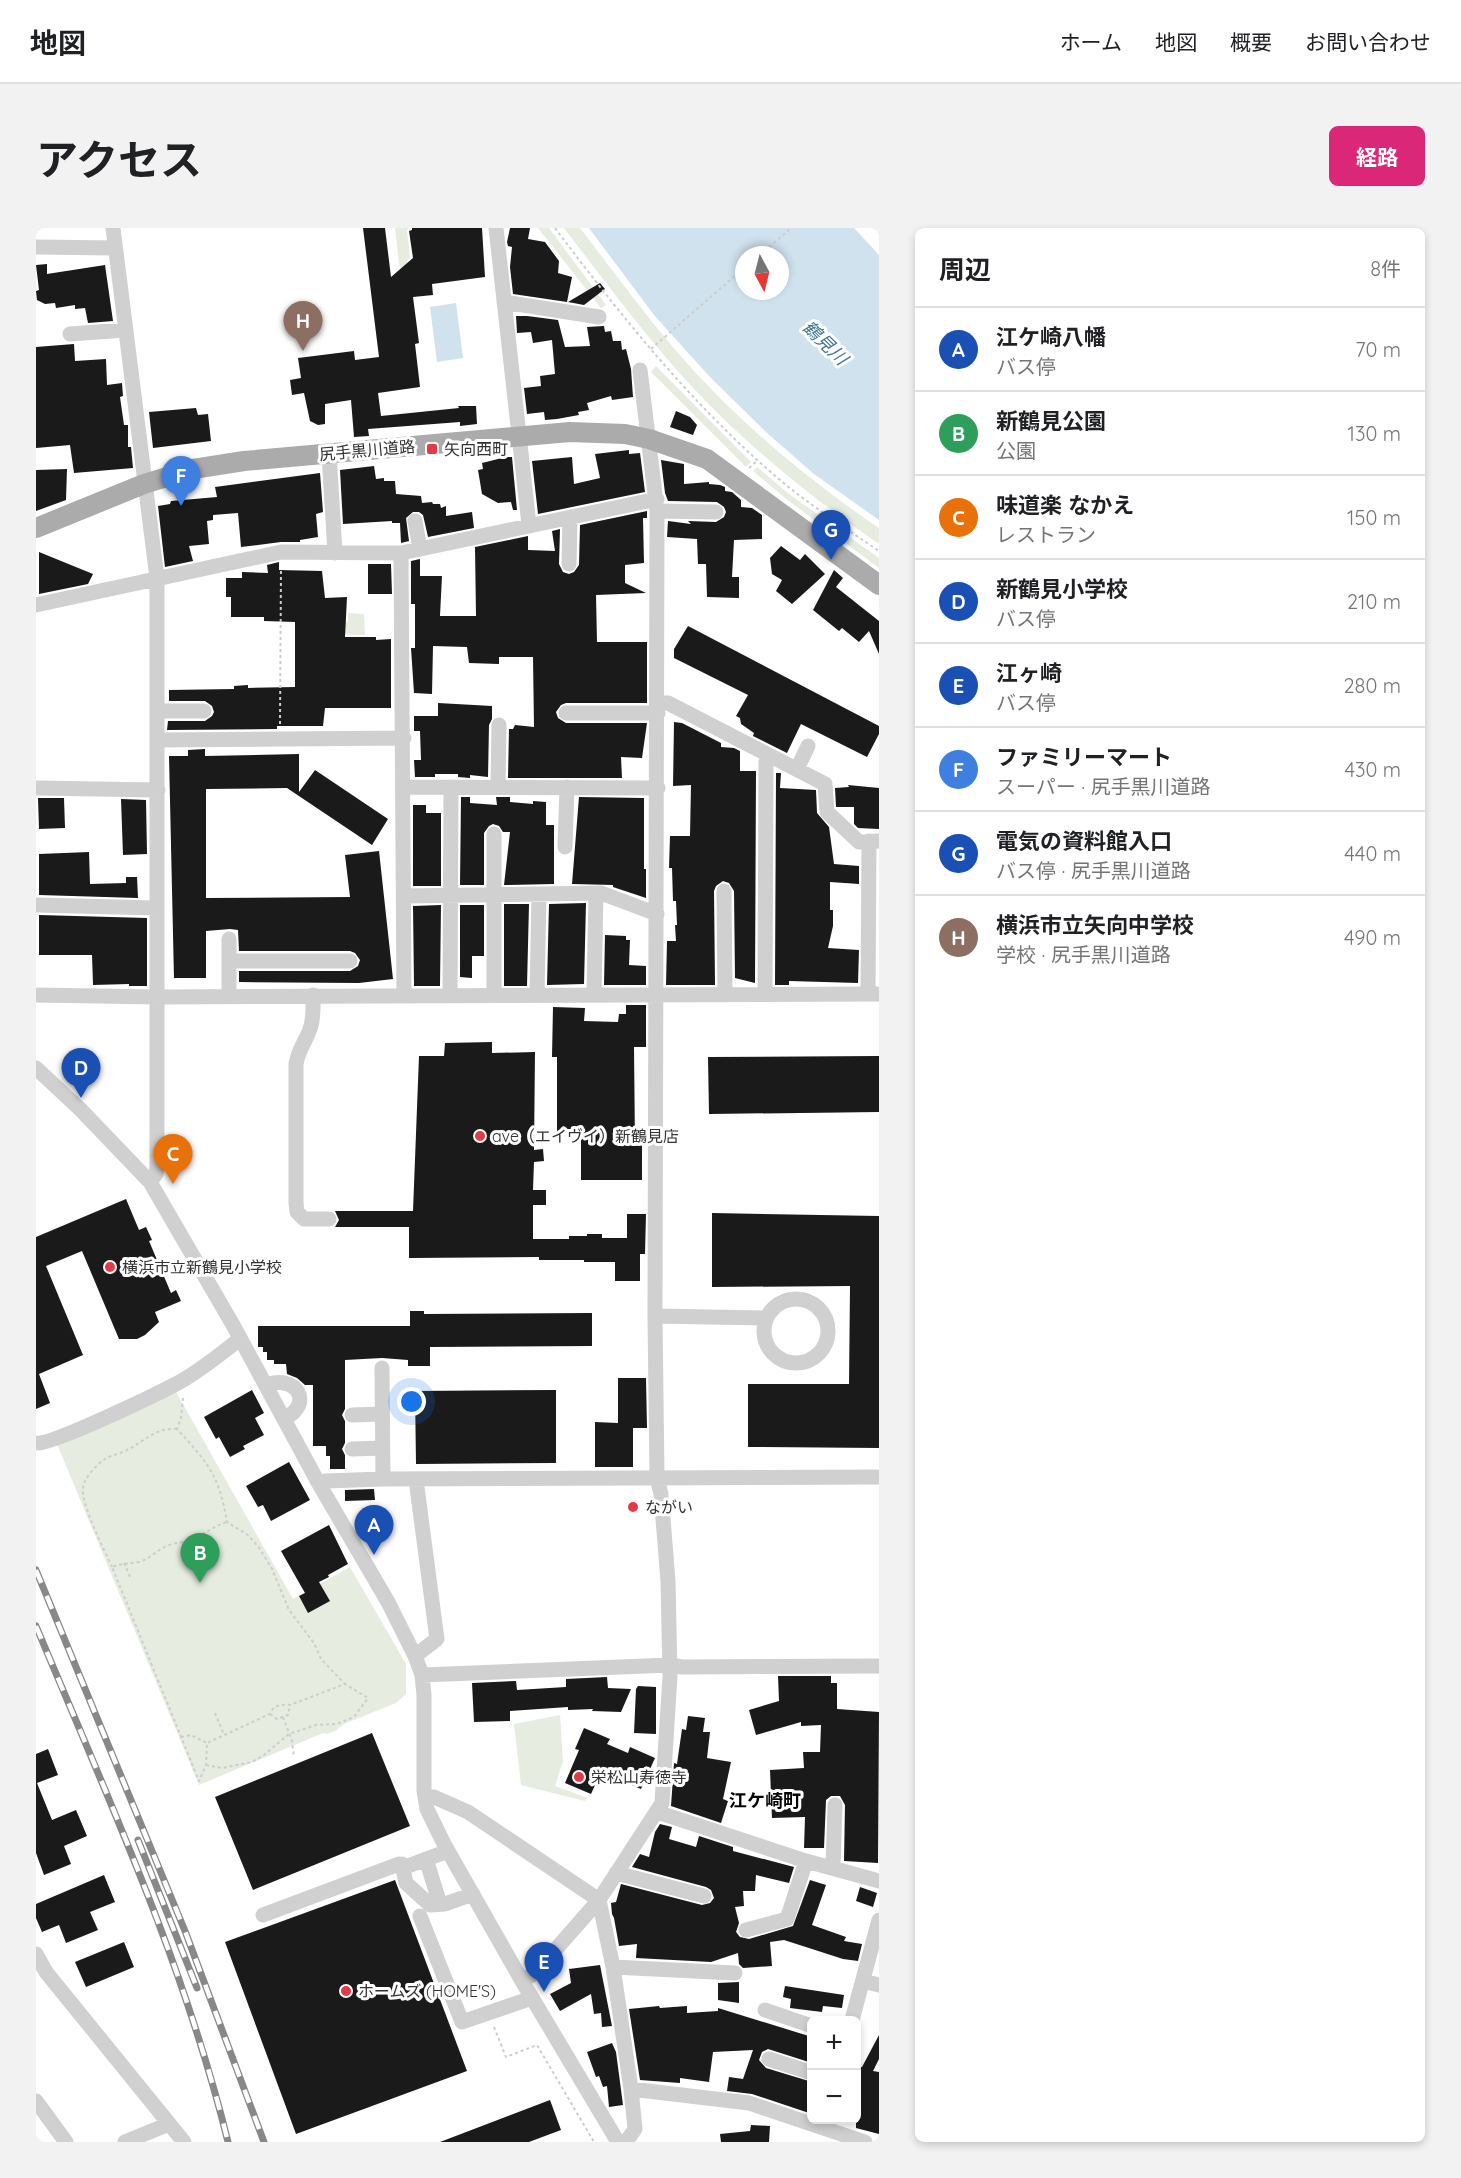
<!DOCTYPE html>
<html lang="ja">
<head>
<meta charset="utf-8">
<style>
	body { margin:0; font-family:Quicksand,"Noto Sans JP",sans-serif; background:#f2f2f2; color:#202124 }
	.controls { position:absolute; right:18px; bottom:18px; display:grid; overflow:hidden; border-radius:9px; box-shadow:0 3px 9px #0003 }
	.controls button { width:54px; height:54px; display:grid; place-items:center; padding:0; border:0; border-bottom:2px solid #e0e0e0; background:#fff; color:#202124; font:30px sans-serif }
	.compass { position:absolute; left:699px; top:18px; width:54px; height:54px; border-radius:50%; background:#fff; box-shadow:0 3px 9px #0003; rotate:173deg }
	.you { position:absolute; left:376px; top:1174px; width:21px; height:21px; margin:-15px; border:4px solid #fff; border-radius:50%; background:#1a73e8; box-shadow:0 0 0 9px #1a73e833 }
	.badge { display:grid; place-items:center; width:39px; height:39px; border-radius:50%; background:#db2777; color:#fff; font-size:20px; font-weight:700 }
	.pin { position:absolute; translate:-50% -50px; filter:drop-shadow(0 2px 3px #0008) }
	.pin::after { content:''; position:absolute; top:32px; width:21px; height:18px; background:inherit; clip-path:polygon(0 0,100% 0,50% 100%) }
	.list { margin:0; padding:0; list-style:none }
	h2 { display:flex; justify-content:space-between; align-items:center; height:78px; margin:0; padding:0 24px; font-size:26px }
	h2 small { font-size:20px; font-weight:400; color:#757577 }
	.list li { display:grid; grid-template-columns:39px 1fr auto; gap:18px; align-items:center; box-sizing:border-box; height:84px; padding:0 24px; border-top:2px solid #e0e0e0 }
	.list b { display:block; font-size:22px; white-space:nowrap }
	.list p { margin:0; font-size:20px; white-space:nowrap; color:#757577 }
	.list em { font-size:20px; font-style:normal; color:#757577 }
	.map { position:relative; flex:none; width:843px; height:1914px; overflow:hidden; border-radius:9px }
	header { display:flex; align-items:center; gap:36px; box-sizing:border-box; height:84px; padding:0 30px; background:#fff; border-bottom:2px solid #e0e0e0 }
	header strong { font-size:28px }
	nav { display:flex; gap:33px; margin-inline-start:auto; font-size:21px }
	.intro { display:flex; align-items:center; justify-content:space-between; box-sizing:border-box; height:144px; padding:0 36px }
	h1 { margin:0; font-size:42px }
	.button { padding:15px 27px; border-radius:9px; background:#db2777; color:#fff; font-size:21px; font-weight:700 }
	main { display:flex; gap:36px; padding:0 36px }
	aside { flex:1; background:#fff; border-radius:9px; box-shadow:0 3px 9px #0003 }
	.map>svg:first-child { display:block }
</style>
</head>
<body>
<header>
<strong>地図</strong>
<nav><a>ホーム</a><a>地図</a><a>概要</a><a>お問い合わせ</a></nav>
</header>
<div class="intro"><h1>アクセス</h1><a class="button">経路</a></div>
<main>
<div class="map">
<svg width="843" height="1914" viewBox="0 0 843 1914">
	<rect width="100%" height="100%" fill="#fff"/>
	<path fill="#e6ecdf" d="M359,0h14l-2,3 3,26 -3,4 4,26 -9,2z
		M502,0h11l57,77 -5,3z
		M528,0h16c37,48 73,98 114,143 54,59 120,113 185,157v16c-69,-47 -139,-104 -195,-166 -43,-48 -81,-99 -120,-150z
		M620,138l95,96 -5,5 -95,-95z
		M721,239l32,27 90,64v10l-94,-70 -32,-27z
		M312,385l16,1 1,21 -31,-1v-13l14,1z
		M139,1162l118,209 57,-32 56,97v30l-10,9 -52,21 -9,7 -8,3 -4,-1 -124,52 -142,-341z
		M524,1487l3,46 -8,25 32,12 -2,3 -64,-16 -7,-61z"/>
	<path fill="#cfe2ee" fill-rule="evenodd" d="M553,0h265l25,27v265l-65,-46 -48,-42 -57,-56 -55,-61zM708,27h36v36h-36z
		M420,75l7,55 -26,4 -7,-55z"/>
	<path fill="#1a1a1a" d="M327,0h22l6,49 22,-19 -4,-27 3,-1v-2h70l3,49 -53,7 1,11 -20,2 6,46 -4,1 5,43 -42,6 3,23 78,-8 -1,-2h18l1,18 -17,2v-4l-92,7 1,7 -15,1 -3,-37 -26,4v20l-7,1 -8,-4 -6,-28 -12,2 -2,-15 11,-2 -3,-20 56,-7 1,9 24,-3z
		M474,0h20l-2,11 17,3 14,19 -1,12 14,4 -5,25 -54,-8 -3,-27 2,-20 -4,-1 -1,-4z
		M11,36v10l58,-9 8,56 -25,2 -3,-15 -10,1v-4l-19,3 -1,-5 -10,1 -8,-4 -1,-9 3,-1 -3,-25z
		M564,55l5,6 -21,16 -16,-3z
		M480,88h11l31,4 7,27 25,-1 -3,-19 17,-1 1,6 6,-1 2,10h8l1,9 4,-1 5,20 2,28 -21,3 -1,-4 -24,7 2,7 -11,2 1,3 -22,4 -12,1 -1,-8 -17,2 -3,-26 17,-2 -1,-10 15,-2 -3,-34 -19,3 -2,-11 -14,1z
		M38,116l1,17 31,-2 1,26 15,-2 1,13 -3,1 4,28h4v22h3l2,21 -59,5 -4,-28 -34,3v-101z
		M160,180l2,7 10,-1 3,27 -58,7 -4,-36z
		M640,183l14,6 7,8 -4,10 -23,-8z
		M593,222v4l11,-1 5,39 -107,22 -6,-53 40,-4 2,27 26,-6 -5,-24z
		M470,229h6l5,53h-4l-2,-8 -13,1 -16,-9 -4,-24 5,-1 -1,-6z
		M625,232l23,4v20l25,-2v2l11,1 5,2v4l7,1 9,8v7l11,1 10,7v24l-28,1 -2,37h7v21l-32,-1 -1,-33h-8l-1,-25 -30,-2 1,-16 23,3 -3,-3 28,1 8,-5 2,-5 -2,-5 -7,-5 -49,-1 -3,-8z
		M338,238l2,13 8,-1v3h11l1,13 25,2 1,7 10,-1 1,2h7l1,4 5,-2v10l26,-4 2,16 -46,9 -5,-22 -4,-3h-6l-7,6 3,23 -8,2 -1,-20h-8v-2l-49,3 -3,-54z
		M31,241l-1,31 -30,11v-41z
		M284,245l3,39 -7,2 2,23 -18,3v2h-19l-40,5 -3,-34 -25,2v5l-6,1 2,23 -20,2 4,15 -28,6 -7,-61 12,-2 1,-3 46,-4 -2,-10z
		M611,283v7h-4l1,45 -19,2v18l21,10 -50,2 1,47h50v61h-81l-5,2 -5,7 2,6 8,5h81l-5,35 -21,-1 1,21h-114l1,-49h4l2,-4 19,2 -1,-70h-34v7l-30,-1 -2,-16 -34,-1 -1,48 -18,-1 -3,-45h4v-44h-4v-43l9,-2v17h22l-2,40h36l-1,-69 53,-11v14l27,1 -3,-20 8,-2 -1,35 4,8 6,2 5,-2 5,-7 1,-40z
		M745,318l19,14 5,-6 20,20 -33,30 -16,-13 6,-11 -10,-6 -2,-16z
		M3,324l54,22 -5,10 -49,10z
		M243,334v8l43,1 3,27 22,-1 -2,40h31v3l15,-1v69h-66l-2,18h-46v3l-110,1 1,-9h37l7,-5 2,-4 -2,-6 -7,-5h-36v-11l65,-1v-3l14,-1v3l47,-1v-65l-31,-1v-4h-33v-20h-5v-19h16v-6l26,1 -1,-8z
		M332,336h23l1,30h-24z
		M798,342l9,8 -7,9 43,34v33l-10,-23 -10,11 -17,-14 -3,3 -26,-21z
		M652,398l191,100v8l-12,23 -66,-33 -14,29 -34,-17 1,-3 -13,-9 -1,-6 -4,-2 12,-21 -74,-37v-9z
		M402,475l54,3v13l-3,6 -1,52 -18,-2v3l-12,-1v-3h-23v3h-20l-1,-17h7l-1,-29h-6v-15h24z
		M638,494l8,1 39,20v4l13,1 6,3v20h16l-1,212 -20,-5 -1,-87 -5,-8 -6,-2 -7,5 -2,5 1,94h-49l1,-44h9l-1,-16h2l-1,-24h-3l-1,-33h-3l1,-32h20l1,-51 -18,1z
		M169,521v7l94,-2v38l16,-22 73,49 -16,26 -85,-57 -81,1v109l144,-1 -5,-42 34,-4 14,128 -34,4 -120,-1v-11h111l8,-5 2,-6 -5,-7 -5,-2h-111l-1,-21 -8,-1 -24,2v47h-32l-5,-222h19v-6z
		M740,545h5l-1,15 36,2 1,23 12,14 5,37 25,2v18l-29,-2v28h3v16l-5,22 31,2 -1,33 -69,-2v4h-14z
		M812,557l31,3v41l-21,-1 -4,-4v-17h-18l-1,-19 14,-1z
		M425,569h9v6l27,2 -1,-8h14v5l23,2v-3l13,1v23h8v59l-50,1 6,-53h-7l-4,-6 -6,-2 -4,2 -5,7v52h-24z
		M543,569l65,1v71h2v29l-33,-11v-2l-41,-1z
		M2,570h26l1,30 -26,1z
		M85,571l25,1 1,54 -24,1z
		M377,577h13v8h15v73h-28z
		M53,624l1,32 36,-1v-6h11l1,21 -99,-3v-41z
		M550,675l-2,81 -37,1 2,-81z
		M468,676h25l-2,82h-23z
		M405,677l-1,81h-26l-1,-80z
		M424,677h24v51h-12v22l-12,-1z
		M3,687l108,3v68h-18v-2l-36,1 -1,-30h-53z
		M569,707l21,1v4h4l-1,25 17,1v19h-42z
		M590,777h20v42h-12l1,99 7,-1v35h-61v-48h-24v-75h-5l1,-50 32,1 -1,13 34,1 1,-8h7z
		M456,814v11l43,-1 -1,98 9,-1 1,12 -10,1 -1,28h13v15h-13v34h36v-3h18v-2h15v4h25v-24h19l-1,40h-5v27h-25v-19h-31v-2h-45v-3l-130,1v-31h-74l4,-7 -4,-9h78l6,-155h25l1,-13z
		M843,828v56l-170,2 -1,-57z
		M90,971l13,31 7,-3 6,13 -3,1 22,52 5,-3 5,11 -26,11 4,10 -14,13 -8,4h-18l-37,-88 -36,15 37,89 -44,19 11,29 -14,6v-172z
		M676,985l167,3v232l-131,-1v-63h101l1,-98 -138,1z
		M374,1083h14v3l168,-1v33l-162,1v19h-22v-6l-26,-2 -37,2v49l-3,6 3,6v22l-3,6 3,6v14h-15v-13h-4v-10h-13v-61h-8l-8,-7 -10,-4 -1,-10h-12v-4h-7v-8h-4v-5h-5v-21h152z
		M582,1150h28l1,50h-14v39h-38v-45l23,1z
		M216,1162l12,23 -9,5 9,17 -21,11 2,3 -15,8 -11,-20 -3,2 -12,-22z
		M520,1162v73l-140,1 -1,-73z
		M253,1234l21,38 -39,21 -8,-16 -5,2 -12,-21z
		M338,1261l1,11 -30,1v-11z
		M293,1297l19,39 -20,11 1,2 -10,5 11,19 -22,12 -9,-17 6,-3 -24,-42z
		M742,1448h53v7h6v26l42,3 -1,151 -34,-2 1,-56 -5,-9h-9l-5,4 -2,48h-20l1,-31 -33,1 -2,-48 34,-2 -1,-16h17l1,-27 -20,1v-4l-45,13 -7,-25 30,-9z
		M571,1449l1,11 23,1 -10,23 -29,-1 1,-2 -25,1v-3l-58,4v10l-36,1 -2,-39 44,-2 1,9 49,-3v-8z
		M602,1458l18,1v47l-22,-1 2,-44z
		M652,1488l17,2 -2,14h7l-3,26 24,4 -8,37 5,2 -7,22 -50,-17 3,-43 3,1 5,-35 4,1z
		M548,1500l26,11 -3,5 21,9 2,-6 25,11 -14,31 -40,-17 -10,22 -26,-11 14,-33 -4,-1z
		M336,1505l38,93 -157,64 -38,-93z
		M12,1521l10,26 -21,8 15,37 24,-10 11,26 -23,10 7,18 -27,11 -8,-22v-99z
		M624,1596l12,3 -3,12 27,8 3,-11 34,11v4l61,16 -5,16 -33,-8 -1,16h-12l1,15 -9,1 4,16 -3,9 4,5 9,2 44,-13 17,-46 16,5 -14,40 34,12 -2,4 18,3 -4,17 -15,-2 -59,-19 -14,2 2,24 -29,2 -4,-4 -1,-11 -27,9 -75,-4 1,-14 -18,2 -5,-28 -2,-4 -1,-11 5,-1 5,-18 81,21 8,-2 4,-5 -3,-8 -5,-3 -74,-20 8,-13 9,3 6,-25z
		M68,1647l11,27 -25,10 8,18 -32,13 -7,-18 -17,7 -6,-14v-14z
		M359,1652l72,191 -171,63 -71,-192z
		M824,1659l17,6 -4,14 -17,-6z
		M88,1714l10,25 -48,20 -11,-25z
		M564,1737l12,61 -10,1 -1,-14 -7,1 -3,-20 -31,17 -10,-17 21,-11 -2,-14z
		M703,1754v21l-21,-3v-17z
		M749,1758l59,9 -2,13 -19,-2 -1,6 -32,-4 1,-9 -8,-2z
		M623,1778l1,2 27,-2v7l31,-2v-3l94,29v26l-44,-14 -6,3 -3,8 7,8 46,14v32l-60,-20 -25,-3 2,-14 14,2 10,-29 -40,2 -4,30 -29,-4v5l-40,-3 -11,-71z
		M843,1807v24l-6,12 6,1v62l-23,-6v-62l6,1z
		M576,1815l4,9 7,53 -14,2 -2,-21 -4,1 -4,-11 -3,1 -9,-25z
		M514,1872l11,30 -32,12h-89z
		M715,1897l19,1 -1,16h-48l-1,-8 30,-3z"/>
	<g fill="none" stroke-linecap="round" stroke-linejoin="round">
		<path stroke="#cdcdcd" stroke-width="2" stroke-dasharray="3 3" stroke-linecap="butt" d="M519,0c69,92 142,183 231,257 30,24 62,45 93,66
			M724,27l31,-27
			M615,121l93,-81
			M713,240l9,-8
			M244,496l1,-156
			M147,1170l-2,20 -4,11c31,34 42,46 50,93l21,13 12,14 12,20 17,41 25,33 7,16 24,25 -55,21c-8,-1 -17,0 -20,9l-63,29 -1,22 -7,16 -87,-214c10,-4 17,-3 27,-5 11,-3 18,-12 28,-16 8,-4 19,-3 27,-7 12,-6 18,-12 33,-17
			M88,1335l7,16
			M76,1339c-8,-18 -31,-62 -29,-79 1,-10 13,-23 22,-29 6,-4 15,-5 22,-9 17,-8 28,-23 50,-21
			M179,1485l9,22
			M234,1486l7,5 11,-4 2,-10
			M247,1489l9,24 2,16
			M145,1509l10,-2 16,8
			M170,1537l16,3 30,-6 12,-7 25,-21 27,-9 21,-1 17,-7 14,-19 -23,-14
			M458,1799l12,30 31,-12 57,97"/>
		<path stroke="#d0d0d0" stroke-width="15" d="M77,0l44,350v589l-1,7 -6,8
			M460,0l33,297
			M0,19l79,1
			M468,74l95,15
			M34,106l55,-4
			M293,225l6,100
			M621,283l59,1
			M379,293l5,28
			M365,325l3,442
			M533,336l1,-47
			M0,377l245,-53 120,1 256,-54
			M622,474l10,1 157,81 2,28 32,30 20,-1
			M122,483h46
			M530,485h92
			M122,512l246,-2
			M761,541l11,-23
			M367,559l255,1
			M462,559l1,-62
			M0,560l122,2
			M458,606v161
			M529,619l2,-60
			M688,663l1,103
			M368,668l197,-3 56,21
			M0,677l121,3
			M193,711v56
			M193,733h121
			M558,766l2,-100
			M729,766l1,-232 3,-7
			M832,766l1,-153
			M0,767l121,2 722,-3
			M277,767c0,11 1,23 -3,34 -4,12 -12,21 -14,35v139l1,9 7,7h25
			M414,767l1,-208
			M501,767l2,-101
			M0,840l44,41 70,73 83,143 86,159 69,118 27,54 7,19 2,20v96l3,18 17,35 78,137 96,161
			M728 1103a32 32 0 1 1 64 0a32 32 0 1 1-64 0Z
			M619,1088l111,2
			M346,1140l1,111
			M230,1157c30,-11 49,18 18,34
			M316,1187l30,-1
			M0,1215c14,3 121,-49 140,-59 23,-12 44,-30 64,-45
			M316,1221l30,-1
			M283,1256l7,-3 57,-2 496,-2
			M379,1428l22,-17 -21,-159
			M386,1447l248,-10 12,2 197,-1
			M389,1568l9,1 34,15 131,88 14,67 18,122 4,40 -9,13
			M621,1584l149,49 73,20
			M390,1631l14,45
			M366,1636l4,19 24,22 15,-1 28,-10
			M797,1640l2,-63
			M580,1645l88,23
			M227,1687l136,-51 9,2 40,-15
			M384,1688l42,106 70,-24
			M710,1702l41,-11 19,-58
			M0,1726l10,18 138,170
			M577,1739l122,6
			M486,1753l13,-8 64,-73 63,-97 8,-127 -2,-95 -7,-87 -4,-16 -2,-162 2,-805 -17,-141
			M827,1753l16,4
			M729,1782l47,16
			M816,1792l27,-100
			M733,1831l43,14
			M595,1861l118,14 116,39
			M0,1873l30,41
			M89,1914l44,-18"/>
		<path stroke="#ababab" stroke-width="20" d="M0,300l108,-44 49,-15 51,-8 326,-29 55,2 24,5 58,20 172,126"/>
		<g stroke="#888" stroke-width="7">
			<path id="rail" d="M0,1342l149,361 79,211
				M0,1398c71,170 148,337 192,516
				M102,1612l59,148"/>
		</g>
		<use href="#rail" stroke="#fff" stroke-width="4.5" stroke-dasharray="14" stroke-linecap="butt"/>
	</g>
	<g fill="#e63946" stroke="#fff" stroke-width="2">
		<rect x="390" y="215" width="12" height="12" rx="3"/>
		<circle cx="444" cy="908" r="6"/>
		<circle cx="74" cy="1039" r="6"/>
		<circle cx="597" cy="1279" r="6"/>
		<circle cx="543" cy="1549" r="6"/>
		<circle cx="310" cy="1763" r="6"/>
	</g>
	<g text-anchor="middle" stroke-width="6" stroke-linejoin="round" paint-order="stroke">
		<g font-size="16" fill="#333" stroke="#fff" text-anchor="start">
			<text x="408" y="227">矢向西町</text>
			<text x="456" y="914">ave（エイヴイ）新鶴見店</text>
			<text x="86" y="1045">横浜市立新鶴見小学校</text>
			<text x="609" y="1285">ながい</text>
			<text x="555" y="1555">栄松山寿徳寺</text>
			<text x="322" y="1769">ホームズ (HOME'S)</text>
		</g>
		<g font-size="16" fill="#333" stroke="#fff">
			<text transform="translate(331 222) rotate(-5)" y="6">尻手黒川道路</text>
		</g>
		<g font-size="18" font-style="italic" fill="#3f7597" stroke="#fff">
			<text transform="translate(789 115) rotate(44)" y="6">鶴見川</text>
		</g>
		<g font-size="18" font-weight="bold" fill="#000" stroke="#fff">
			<text x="729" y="1579">江ケ崎町</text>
		</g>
	</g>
</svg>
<div class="controls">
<button>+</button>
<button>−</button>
</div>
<svg class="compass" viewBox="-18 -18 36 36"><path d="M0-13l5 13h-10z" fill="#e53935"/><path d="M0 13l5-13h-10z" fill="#757577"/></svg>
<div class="you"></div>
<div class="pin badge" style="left:338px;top:1327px;background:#1a4fb4">A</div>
<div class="pin badge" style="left:164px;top:1355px;background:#2e9e5b">B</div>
<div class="pin badge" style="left:137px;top:956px;background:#e8710a">C</div>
<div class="pin badge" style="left:45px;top:870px;background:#1a4fb4">D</div>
<div class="pin badge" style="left:508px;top:1764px;background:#1a4fb4">E</div>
<div class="pin badge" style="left:145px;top:278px;background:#3f7fe0">F</div>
<div class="pin badge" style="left:795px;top:332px;background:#1a4fb4">G</div>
<div class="pin badge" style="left:267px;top:123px;background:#8d6e63">H</div>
</div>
<aside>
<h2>周辺<small>8件</small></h2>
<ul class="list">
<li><span class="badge" style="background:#1a4fb4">A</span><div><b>江ケ崎八幡</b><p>バス停</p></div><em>70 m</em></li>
<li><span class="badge" style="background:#2e9e5b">B</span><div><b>新鶴見公園</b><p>公園</p></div><em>130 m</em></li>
<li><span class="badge" style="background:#e8710a">C</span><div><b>味道楽 なかえ</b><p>レストラン</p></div><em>150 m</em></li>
<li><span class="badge" style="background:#1a4fb4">D</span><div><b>新鶴見小学校</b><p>バス停</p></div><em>210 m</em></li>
<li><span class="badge" style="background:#1a4fb4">E</span><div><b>江ヶ崎</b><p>バス停</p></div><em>280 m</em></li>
<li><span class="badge" style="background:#3f7fe0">F</span><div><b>ファミリーマート</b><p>スーパー · 尻手黒川道路</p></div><em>430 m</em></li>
<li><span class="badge" style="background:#1a4fb4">G</span><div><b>電気の資料館入口</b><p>バス停 · 尻手黒川道路</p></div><em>440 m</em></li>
<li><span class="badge" style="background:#8d6e63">H</span><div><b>横浜市立矢向中学校</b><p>学校 · 尻手黒川道路</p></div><em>490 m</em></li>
</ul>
</aside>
</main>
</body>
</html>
